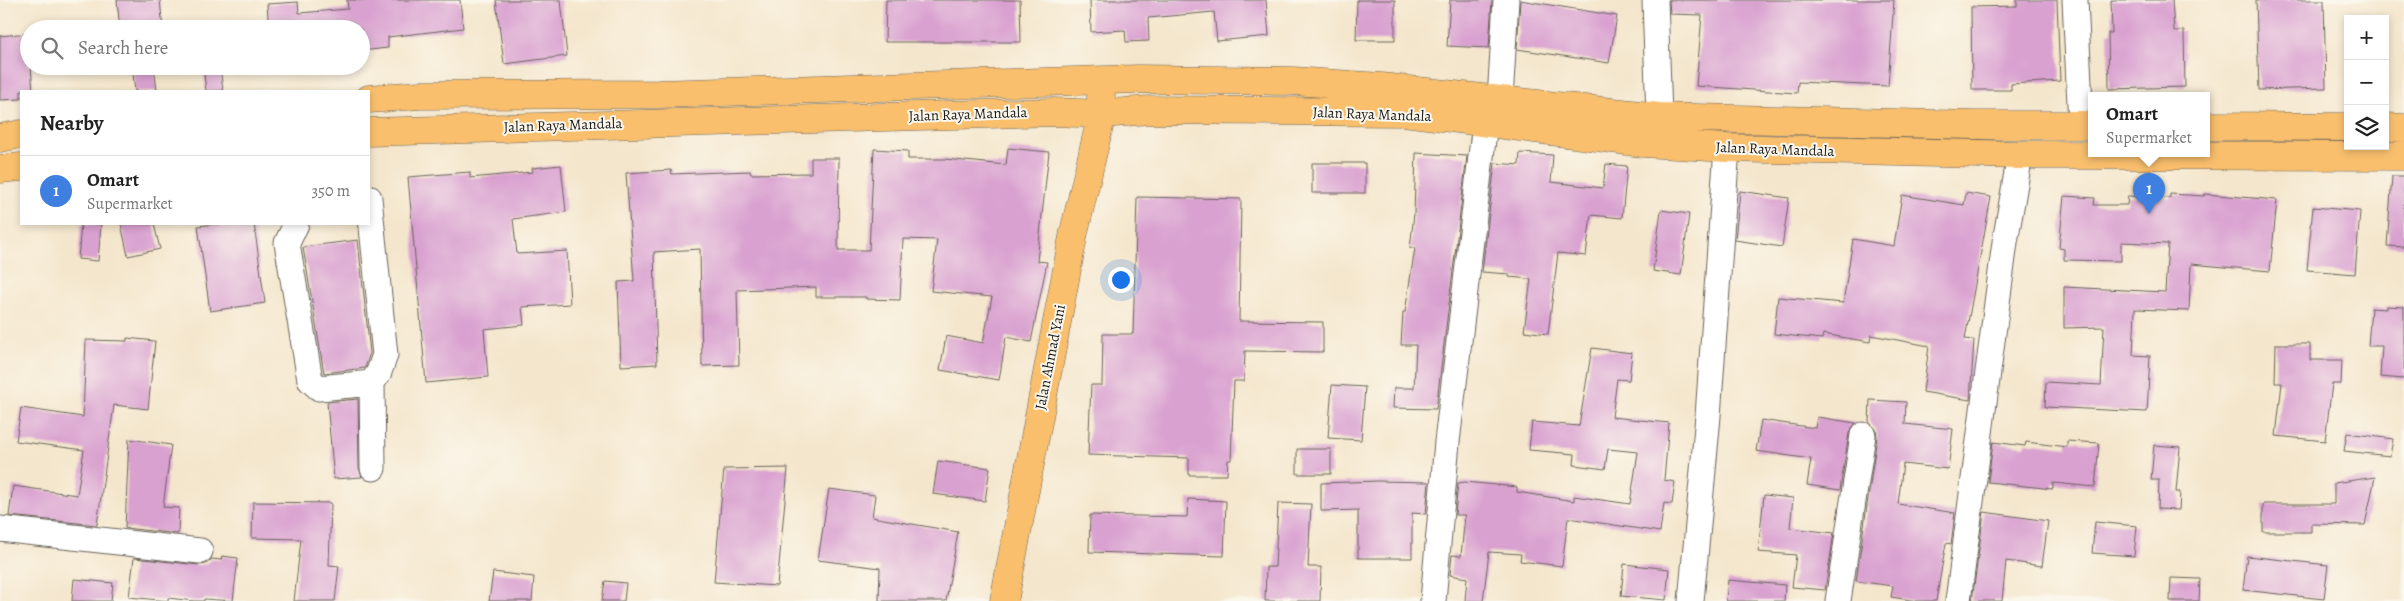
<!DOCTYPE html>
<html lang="en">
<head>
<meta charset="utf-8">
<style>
	body { margin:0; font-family:Alegreya,serif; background:#f6f6f6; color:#222 }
	.controls { position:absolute; right:15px; top:15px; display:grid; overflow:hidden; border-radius:0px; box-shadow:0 2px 8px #0003 }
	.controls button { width:45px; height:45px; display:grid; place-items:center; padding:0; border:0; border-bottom:1px solid #e0e0e0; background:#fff; color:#222; font:25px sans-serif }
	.you { position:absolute; left:1120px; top:279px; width:18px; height:18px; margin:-12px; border:4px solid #fff; border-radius:50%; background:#1a73e8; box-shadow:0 0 0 8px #1a73e833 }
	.badge { display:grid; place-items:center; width:32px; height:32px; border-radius:50%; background:#2563eb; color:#fff; font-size:16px; font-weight:700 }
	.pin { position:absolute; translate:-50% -41px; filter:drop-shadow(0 1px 2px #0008) }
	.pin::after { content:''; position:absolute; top:26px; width:18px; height:15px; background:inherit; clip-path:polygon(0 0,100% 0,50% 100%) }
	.popup { position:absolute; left:2088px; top:92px; width:122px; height:65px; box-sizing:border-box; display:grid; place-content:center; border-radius:0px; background:#fff; filter:drop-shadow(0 1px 4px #0005); font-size:16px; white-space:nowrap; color:#767676 }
	.popup b { font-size:19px; color:#222 }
	.popup::after { content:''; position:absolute; left:50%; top:100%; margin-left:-10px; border:10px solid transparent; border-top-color:#fff }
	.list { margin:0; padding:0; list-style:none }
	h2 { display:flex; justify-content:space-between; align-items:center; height:65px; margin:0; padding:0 20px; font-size:21px }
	h2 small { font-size:16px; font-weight:400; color:#767676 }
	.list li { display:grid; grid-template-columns:32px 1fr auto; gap:15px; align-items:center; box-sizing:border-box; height:70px; padding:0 20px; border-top:1px solid #e0e0e0 }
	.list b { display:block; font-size:19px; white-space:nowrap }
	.list p { margin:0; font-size:16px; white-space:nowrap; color:#767676 }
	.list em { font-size:16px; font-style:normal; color:#767676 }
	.icon { flex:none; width:28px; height:28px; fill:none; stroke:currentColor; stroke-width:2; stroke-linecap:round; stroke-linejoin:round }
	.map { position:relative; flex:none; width:2404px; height:601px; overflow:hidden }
	.search { position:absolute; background:#fff; box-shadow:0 2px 8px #0003; left:20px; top:20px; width:350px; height:55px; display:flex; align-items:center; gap:12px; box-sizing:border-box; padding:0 18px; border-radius:28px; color:#767676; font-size:19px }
	.panel { position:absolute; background:#fff; box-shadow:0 2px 8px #0003; left:20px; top:90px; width:350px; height:135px; border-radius:0px }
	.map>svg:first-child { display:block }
</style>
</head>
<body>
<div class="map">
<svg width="2404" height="601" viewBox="0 0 2404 601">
	<rect width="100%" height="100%" fill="#fbf7ec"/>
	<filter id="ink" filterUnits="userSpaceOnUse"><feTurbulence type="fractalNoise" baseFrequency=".02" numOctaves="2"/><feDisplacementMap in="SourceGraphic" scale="10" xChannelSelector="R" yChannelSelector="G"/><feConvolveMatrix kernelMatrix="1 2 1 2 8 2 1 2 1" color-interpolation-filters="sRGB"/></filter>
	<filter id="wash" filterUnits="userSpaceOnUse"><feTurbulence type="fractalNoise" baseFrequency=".0096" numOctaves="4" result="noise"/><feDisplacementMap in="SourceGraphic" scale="20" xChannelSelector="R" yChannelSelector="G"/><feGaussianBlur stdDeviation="1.12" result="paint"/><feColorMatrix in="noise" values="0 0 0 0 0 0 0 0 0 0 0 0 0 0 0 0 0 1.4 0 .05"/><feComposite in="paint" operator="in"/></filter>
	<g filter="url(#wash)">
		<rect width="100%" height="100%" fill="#f4e6cc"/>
		<g id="blocks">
			<path fill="#d9a1d0" d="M117,0h43l3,29h-43z
				M347,0h113l3,28 -75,9v11l-27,3v-22h-92l-2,-25 31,-2 1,11 49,-4z
				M496,0h65l6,56 -63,8z
				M886,0h134l1,42h-136z
				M1090,0h176l3,36 -52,5 -3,-29 -66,6 1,23 -23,1 -1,-12 -34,2z
				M1357,0h38v40h-39z
				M1450,0h42l-3,48 -42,-2z
				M1520,0l97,16 -8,47 -92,-14z
				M1669,0h225l-6,86 -90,-4 -1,11 -101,-7 6,-71 -32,-1z
				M2017,0h40l3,81 -49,3v6h-39l-1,-83 46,-1z
				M2111,0h61l2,31h10l1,56 -76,2 -1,-56h4z
				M2256,0h68l2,88 -67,2z
				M28,33l1,33h2l2,25h-12v8l-21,1v-64z
				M132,66h22l3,25h-22z
				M203,66h17l3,25h-17z
				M1008,148l41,4 -12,109 10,1 -16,80 -25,-5 -7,43 -59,-10 6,-34 37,7 9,-46 -61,-6 6,-51 -34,-1 -3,61 -34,-1v-2h-50v-10l-79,3 2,75 -37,1 -2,-117 -46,3 3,112 -36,2 -3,-84 16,-1 -8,-108 45,-3 1,4 78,-3 1,3 60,-1v-15h28l-1,92h31l5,-101 34,2v8h37l61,6z
				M1416,153l51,3 -31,253 -43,-1 1,-20h20l2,-43h-15l2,-33h2l10,-64h-5l4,-34z
				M1520,153l33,2 -2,27 52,6 3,-24 21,2 -5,52 -31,-3 -5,41 -28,-3 -10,81 -24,-3 7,-52 -22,-2v-3l-27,-2 13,-109 24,2z
				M1312,163h53v30h-53z
				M561,165l5,47 -53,7 4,35 50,-3 3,53 -48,3 2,18 -40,4 4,48 -62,6 -18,-206 62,-5v6l63,-6 -1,-4z
				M2392,176h12v71l-17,-1z
				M1740,191l49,7 -7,49 -47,-7z
				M1966,193l25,4 -26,142 9,1 -4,60 -47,-8 6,-46 -58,-11 -1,7 -47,-8 -1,5 -48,-5 4,-37 65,6 10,-64 41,7 8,-51 62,10z
				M2170,194l34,2 1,-2 72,6 -7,71 -79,-7 -2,47 -54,-2 -2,46 17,1 -3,56 -102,-5 1,-25 55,3 3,-58 -40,1v-41l101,5 3,-48 -47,-2v19l-57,-1v-11l-5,-1 5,-52 31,2 -1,7h33l1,-9 42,2z
				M1137,197l104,2 -2,122 84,1v30l-78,-1 -1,30h-10l-3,79h-3l-1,15h-38v-17l-101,-3 3,-70h11l1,-51h30z
				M2313,207l47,4 -5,63 -48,-4z
				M1661,210l28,4 -8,61 -28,-4z
				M81,224h20l-3,37 -20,-2z
				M121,224h33l6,25 -32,7z
				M215,224h39l11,79 -55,8 -12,-85z
				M358,240l12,113 -5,15 -41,5 -21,-126z
				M2386,306l18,1v72l-24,-2 2,-31h-14l3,-38 15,1z
				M127,338l28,3 -7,68 -34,-4 -17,120 -88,-9 4,-30 64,9 7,-45 -68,-9 5,-33 62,9 3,-77 41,1z
				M2276,344h34v16h32l-1,24h-9l-7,57 -49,-5 6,-53h-7z
				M1592,348l40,5 -3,27 -12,-1 -5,38 57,6 -5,57 11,2 -3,22 -8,-1 -4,29 -92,-14 -6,48 -42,-5 1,-7 -32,-2 -6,49h-18l2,-23 -17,-3 2,-20 9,1 4,-41h-10l3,-32 7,-1 52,5v5l57,9v-5l56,8 8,-52 -30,-3 -3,20 -31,-4 1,-11 -46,-4 3,-28 47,4z
				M1332,385l33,2 -4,53 -33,-2z
				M358,399l1,69 3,9 -28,2 -7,-77z
				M1870,400l36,2 -1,22 48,5 -5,40 -45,-5 -5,40 57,9 -4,31 -5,-1 -10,58h-19l-26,-4 2,-11 -37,-5 21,-144 -1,-8 -7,-7z
				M1817,417l39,6 -7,10 -9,57 -33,-5 4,-26 -55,-8 5,-31 54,8z
				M2347,433l46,6 -3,17 -46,-5z
				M129,439l42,6 -8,62 16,1 -1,26 -53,-6z
				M2067,441l32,2 -4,44 -42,-4v6l-65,-7 5,-40 32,4 1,-4 41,5z
				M2154,445l26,2 -4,45h4l-1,18 -21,-1 1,-29h-8z
				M1297,449h34v25h-34z
				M938,461l52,7 -5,33 -52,-7z
				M788,468l-11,118 -63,-4 10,-113z
				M2375,477l-10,48 -54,-1v8h-48v-28h71v-21z
				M1378,481l51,1 -3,32 -14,-1v45h-54v-48l-37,1v-28z
				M829,489l46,6 -3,22 86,15 -12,69h-67l1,-33 -62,-8z
				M1764,495l29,3 -3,30 44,5 -9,57 -33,-3 4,-32 -38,-3z
				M1188,499l38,2 -2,55 -135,-4 1,-37 97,2z
				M253,502l78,1 -2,62 10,1 -4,35h-41l7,-62 -49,-1z
				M1278,503l33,1 -3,63h13l-1,34h-55l1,-34h9z
				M1984,512l64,9 -6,45 -36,-5 -4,40h-30z
				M2095,522l42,4 -3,30 -42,-3z
				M222,556l16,2 -5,43 -29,-2v2h-10l-26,-3v3l-39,-4 5,-39 65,7 7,-1 6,-5 9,1z
				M2247,556l81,9 -4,34 -81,-9z
				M1624,564l45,5 -3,31 -45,-4z
				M493,572l41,5 -2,24h-43z
				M2171,578l29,1 -1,22h-29z
				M74,579l39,4 -2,18h-39z
				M1728,580l57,5 -1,16h-58z
				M605,581l21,2 -2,18h-22z"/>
		</g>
	</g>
	<g filter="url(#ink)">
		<use href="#blocks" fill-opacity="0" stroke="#68635a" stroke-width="1"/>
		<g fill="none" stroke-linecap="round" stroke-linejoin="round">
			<g stroke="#68635a" stroke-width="27">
				<path id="minor" d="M1655,0l4,117
					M2075,0l6,125
					M1500,100l6,-100
					M369,198l16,157 -6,17 -7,11 1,85
					M296,224l-9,19 23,137 9,8 53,-5
					M0,529l200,22
					M1433,601l14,-159 38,-319
					M1691,601l17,-185 19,-268
					M1838,601l25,-166
					M1958,601l47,-359 15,-87"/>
			</g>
			<g stroke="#68635a" stroke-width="29">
				<path id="highway" d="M369,99l51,-4 238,-1 480,-15 155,2 88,6 278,30 316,8h117
					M2206,126l142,1
					M2385,127l19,1
					M369,132l685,-20 48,2 47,-4 255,2 239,31 84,5 293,7 384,1
					M0,138l21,-4
					M0,169l21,-2
					M1004,601l70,-369 28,-118 -1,-17"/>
			</g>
			<use href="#minor" stroke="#fff" stroke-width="25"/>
			<use href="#highway" stroke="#f9bf6d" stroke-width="28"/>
		</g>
	</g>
	<g text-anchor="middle" stroke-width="4" stroke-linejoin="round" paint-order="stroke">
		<g font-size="15" fill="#1c1c1c" stroke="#fbf7ec">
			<text transform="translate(968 114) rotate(-2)" y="5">Jalan Raya Mandala</text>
			<text transform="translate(1372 114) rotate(2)" y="5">Jalan Raya Mandala</text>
			<text transform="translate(563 125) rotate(-2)" y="5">Jalan Raya Mandala</text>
			<text transform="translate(1775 149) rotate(2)" y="5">Jalan Raya Mandala</text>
			<text transform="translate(1050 357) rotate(-79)" y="5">Jalan Ahmad Yani</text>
		</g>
	</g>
</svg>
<div class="controls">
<button>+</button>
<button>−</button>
<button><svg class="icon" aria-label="layers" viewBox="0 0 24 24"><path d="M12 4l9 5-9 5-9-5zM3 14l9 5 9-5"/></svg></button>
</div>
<div class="you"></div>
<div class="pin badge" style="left:2149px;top:214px;background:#3f7fe0">1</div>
<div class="popup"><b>Omart</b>Supermarket</div>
<div class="search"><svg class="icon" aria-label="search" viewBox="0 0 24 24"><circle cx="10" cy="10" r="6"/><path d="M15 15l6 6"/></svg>Search here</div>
<section class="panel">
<h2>Nearby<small></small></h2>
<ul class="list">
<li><span class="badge" style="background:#3f7fe0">1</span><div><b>Omart</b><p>Supermarket</p></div><em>350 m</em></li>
</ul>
</section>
</div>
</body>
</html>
